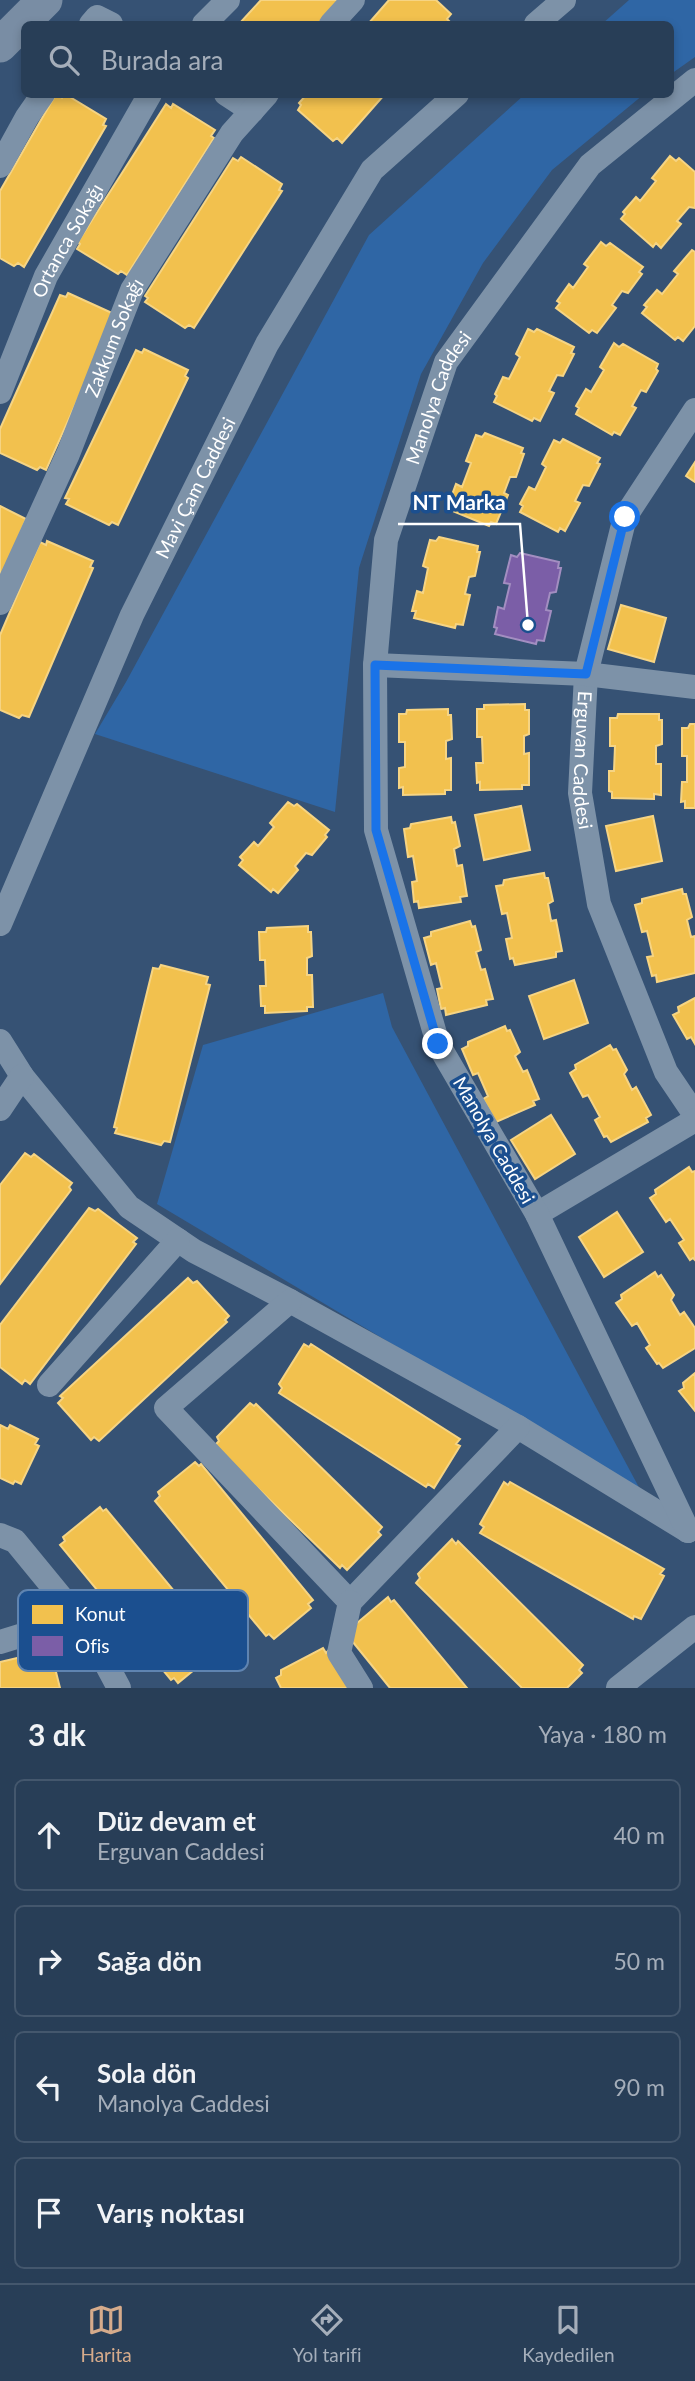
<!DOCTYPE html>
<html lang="tr">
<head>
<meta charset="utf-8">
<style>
	body { margin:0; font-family:Lato,sans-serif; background:#344961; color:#f1f3f6 }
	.stop { position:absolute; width:21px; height:21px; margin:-16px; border:5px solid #1a73e8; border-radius:50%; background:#fff }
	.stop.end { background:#1a73e8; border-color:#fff; box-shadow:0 2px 7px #0008 }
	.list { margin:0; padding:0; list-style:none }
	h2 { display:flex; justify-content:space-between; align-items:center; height:91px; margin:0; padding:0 28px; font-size:30px }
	h2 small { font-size:23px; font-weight:400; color:#a5aeba }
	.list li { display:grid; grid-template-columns:46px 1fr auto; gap:21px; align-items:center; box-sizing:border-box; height:112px; margin:0 14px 14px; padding:0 14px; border:2px solid #44576d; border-radius:10px }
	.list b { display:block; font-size:26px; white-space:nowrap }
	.list p { margin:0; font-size:23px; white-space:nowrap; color:#a5aeba }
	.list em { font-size:23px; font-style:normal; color:#a5aeba }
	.icon { flex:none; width:38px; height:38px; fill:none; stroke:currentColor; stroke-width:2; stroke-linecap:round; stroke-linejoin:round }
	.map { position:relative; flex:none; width:695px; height:1688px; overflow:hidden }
	.search { position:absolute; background:#283e57; box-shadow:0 4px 10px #0003; left:21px; right:21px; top:21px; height:77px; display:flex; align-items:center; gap:18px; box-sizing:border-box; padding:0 24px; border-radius:10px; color:#a5aeba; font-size:26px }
	.sheet { height:595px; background:#283e57 }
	nav { display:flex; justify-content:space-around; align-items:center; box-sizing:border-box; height:98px; border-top:2px solid #44576d; background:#283e57; font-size:19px; color:#a5aeba }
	nav a { display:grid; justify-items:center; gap:4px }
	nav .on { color:#d6ab8b }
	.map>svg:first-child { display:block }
</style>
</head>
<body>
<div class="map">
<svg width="695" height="1688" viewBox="0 0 695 1688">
	<rect width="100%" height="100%" fill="#365274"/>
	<path fill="#2f66a5" d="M629,0h66v57l-24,17 -1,-50h-68z
		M524,95h119l-91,75 -69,93 -62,111 -62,194 -24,244 -240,-78 31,-52 243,-447z
		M383,993l9,34 250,466 -485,-289 46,-159z"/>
	<path fill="#f2c14e" stroke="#f6d483" stroke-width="2" d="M261,0h78l-21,24h-79z
		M389,0h47l15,14 -4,5 2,2 -3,3h-78z
		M56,94l6,4 3,-4 41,25 -3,6 3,1 -82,141 -6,-4 -4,3 -14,-8v-67z
		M307,94h78l-43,49 -5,-5 -4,3 -35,-31 3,-5 -2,-2z
		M166,104l5,4 2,-4 42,26 -4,6 3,2 -87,137 -6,-4 -3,3 -41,-25 3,-5 -2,-2z
		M670,156l6,5 3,-3 16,14v36l-6,-1 -12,14 4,3 -20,24 -5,-5 -3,4 -32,-28 4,-5 -2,-2 13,-15 4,4 16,-20 -4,-3z
		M241,157l41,27 -3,6 3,1 -88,137 -5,-3 -4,3 -40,-26 3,-4 -3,-2 88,-138 5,3z
		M601,242l5,4 4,-3 33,24 -4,5 3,2 -14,19 -6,-2 -10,14 4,3 -19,25 -5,-3 -3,3 -33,-25 4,-5 -3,-2 12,-17 4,4 15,-21 -4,-3z
		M692,250l3,2v74l-12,15 -5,-4 -3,3 -33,-27 5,-6 -3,-2 13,-15 5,4 16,-20 -4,-3z
		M68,293l44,20 1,8 -67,149 -6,-3 -3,3 -37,-17v-24l60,-134 6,2z
		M528,329l6,3 3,-3 37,18 -3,6 3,1 -11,22 -6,-1 -8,16 5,2 -14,28 -6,-3 -2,3 -38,-19 3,-6 -2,-2 8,-17 6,2 11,-22 -4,-3z
		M614,343l5,4 4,-3 35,20 -2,5 2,2 -12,21 -5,-2 -9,16 4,2 -16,27 -6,-3 -2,3 -36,-21 3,-6 -3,-2 10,-17 5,3 13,-22 -4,-3z
		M144,349l44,21 -3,6 3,2 -70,147 -6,-3 -3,3 -43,-21 3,-5 -4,-1 71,-148 6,3z
		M485,433l38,15 -2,5 3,1 -8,23h-6l-6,16 4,2 -12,29 -5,-2 -2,4 -39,-16 2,-6 -3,-1 7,-19 6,3 9,-24 -5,-2 10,-26 6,2z
		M563,439l37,19 -3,5 3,1 -11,22 -6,-1 -8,16 5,2 -15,28 -5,-3 -2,4 -38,-20 3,-6 -3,-2 9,-17 6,3 11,-23 -4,-3 12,-24 6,3z
		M695,462v20l-9,-6z
		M0,506l26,13 -26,62z
		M439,537l39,9 -1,6h3l-5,24 -6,1 -4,17 5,1 -7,30 -7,-1 -1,4 -41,-10 2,-7h-4l5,-20 6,2 5,-25 -5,-2 7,-26 6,1z
		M47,541l46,20 -3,6 3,1 -64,149 -7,-2 -3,3 -19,-8v-75l40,-93 6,3z
		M621,605l45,13 -12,44 -46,-13z
		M525,704v6h4v24l-5,2v18l5,-1v32h-7v4l-42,1v-8l-3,1 -1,-20h7l-1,-26h-5v-28h7v-4z
		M448,709v6h3l1,24 -6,2v18l5,-1v32h-6v4l-42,1v-8l-4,1v-20l6,-1v-25h-6v-28h7l1,-4z
		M618,714h41v6h3v24l-6,2v18h5v31l-7,-1v5l-42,-1v-6l-3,-1v-20h5l1,-25h-5v-28h7z
		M690,724h5v84h-10v-7l-4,1 1,-20h5v-26h-5v-28h6z
		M288,802l6,4 3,-2 32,26 -4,5 2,2 -15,18 -6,-2 -11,13 3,4 -20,23 -5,-4 -2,3 -32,-27 4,-5 -3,-3 14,-15 4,4 16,-19 -4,-4z
		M521,806l9,44 -46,10 -9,-45z
		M653,816l9,45 -46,10 -10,-45z
		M451,817l1,6 3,-1 5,24 -6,3 3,17 5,-1 5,31 -7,1 1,5 -42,6 -1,-7 -4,1 -2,-20 5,-1 -4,-25 -5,1 -4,-28 6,-1 1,-4z
		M544,873l1,5h3l5,23 -5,3 3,17 5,-1 6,31 -6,1v5l-41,8 -2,-7 -3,1 -4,-20 6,-1 -5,-25 -5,1 -6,-28 7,-1 1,-5z
		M682,889l1,5h3l6,23 -5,3 4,17 4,-1v37l-38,9 -1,-7 -4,1 -5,-19 6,-1 -6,-25 -5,1 -7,-27 7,-2v-4z
		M470,921l2,6 3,-1 6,24 -5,2 5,18 4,-1 8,30 -7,1 1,5 -41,10 -1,-7 -4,1 -4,-20 5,-1 -6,-25 -5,2 -7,-27 7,-2v-4z
		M308,926v6h3l1,24 -5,2v17h5l1,32h-6v4l-42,2v-7h-4l-1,-20h6l-1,-26h-5l-1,-28h7l1,-4z
		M161,965l47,12 -2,7 4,1 -40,157 -6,-1 -3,4 -46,-12 2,-5 -3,-1 39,-159 6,1z
		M574,980l14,43 -44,16 -15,-43z
		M695,998v46l-4,-7 -4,2 -14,-24 6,-3 -1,-5z
		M505,1026l2,5 3,-1 10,22 -5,4 8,16 4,-2 12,29 -6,2 2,4 -39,17 -13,-23 5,-3 -10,-23 -5,2 -11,-26 6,-3v-4z
		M610,1045l3,5 3,-1 11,21 -3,4 8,16 4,-3 15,28 -5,3 2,4 -37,20 -4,-6 -3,1 -9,-17 5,-3 -12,-22 -5,2 -13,-24 6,-4 -1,-4z
		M551,1115l24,39 -40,25 -24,-39z
		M25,1153l6,4 3,-3 38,29 -3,4 2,3 -71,94v-99z
		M689,1167l3,5 3,-1v89l-2,-2 -3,2 -11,-17 5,-3 -14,-21 -4,3 -16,-24 6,-4 -1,-4z
		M89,1208l6,3 3,-2 39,29 -4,4 3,2 -106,140 -5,-4 -3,4 -22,-17v-42z
		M617,1212l26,40 -39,25 -25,-40z
		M655,1272l3,5 3,-2 13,20 -3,5 9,15 4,-3 11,16v20l-32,20 -4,-5 -2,1 -11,-16 4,-3 -13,-22 -5,3 -16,-23 6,-4 -1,-4z
		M188,1278l5,5 4,-2 32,35 -4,4 2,2 -128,119 -5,-4 -3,3 -33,-37 5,-5 -3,-2z
		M304,1344l5,3 2,-3 149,95 -4,5 4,2 -26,42 -6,-4 -2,3 -147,-94 3,-5 -3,-4z
		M695,1373v38l-16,-20 5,-3 -1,-5z
		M250,1403l4,3 2,-2 126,123 -4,5 3,3 -34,35 -5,-5 -2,3 -126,-122 5,-5 -2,-4z
		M0,1425l8,4 2,-4 28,14 -3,5 4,2 -18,38 -6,-3 -2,3 -13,-6z
		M195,1462l4,4 2,-2 112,136 -5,4 3,4 -37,31 -5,-5 -3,2 -111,-135 5,-5 -2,-4z
		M504,1482l4,3 2,-3 154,87 -4,5 4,2 -23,43 -7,-3 -1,3 -153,-86 4,-6 -4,-3z
		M100,1507l3,4 3,-2 112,135 -5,5 3,3 -38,31 -4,-5 -3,2 -111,-135 5,-4 -2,-4z
		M452,1539l4,5 2,-3 125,124 -4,5 3,3 -15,15h-45l-106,-105 4,-5 -2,-4z
		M388,1597l3,5 3,-2 73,88h-77l-42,-52 3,-8z
		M323,1648l3,5 2,-2 20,37h-67l-5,-10 5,-3v-5z
		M47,1651l1,6 4,-1 8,32h-60v-26z"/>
	<path fill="#7b5ea7" stroke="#a38ec1" stroke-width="2" d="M520,553l39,9 -1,6h3l-5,24 -6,1 -4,17 5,1 -7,30 -7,-1 -1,4 -41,-10 2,-6 -3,-1 4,-20 6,2 6,-25 -6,-1 7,-28 6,2z"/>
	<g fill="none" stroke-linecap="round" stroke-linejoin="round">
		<g stroke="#7d92a8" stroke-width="24">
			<path d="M91,24l6,-7 14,7"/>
			<path d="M204,24l24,-24"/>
			<path d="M331,24l22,-24"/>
			<path d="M536,24l28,-24"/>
			<path d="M226,94l26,17"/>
			<path d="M0,166l27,-49 16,-23"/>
			<path id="s1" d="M0,392l46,-116 104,-182"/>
			<path id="s2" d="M695,410l-70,107 -39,157 -6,119 19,111 67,168 29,43"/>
			<path id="s3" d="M0,603l68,-149 64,-164 100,-157 35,-39"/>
			<path d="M375,665l211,9 109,13"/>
			<path id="s4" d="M0,924l132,-309 135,-271 105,-174 85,-76"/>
			<path d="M0,1041l22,35 107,131 65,44 96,50 228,126 170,104"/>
			<path d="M0,1109l22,-33"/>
			<path d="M537,1214l158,-94"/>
			<path d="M290,1301l-124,107 184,194 168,-175"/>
			<path d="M49,1385l129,-145"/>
			<path id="s5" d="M688,1531l-151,-317 -99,-170 -62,-214 -1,-165 11,-125 60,-178 144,-197 105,-85"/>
			<path d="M0,1535l15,6 73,89 31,58"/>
			<path d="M350,1602l-11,51 22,35"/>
			<path d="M0,1642l78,-24"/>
			<path d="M618,1688l77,-61"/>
		</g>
		<path stroke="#798da4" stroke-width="35" d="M0,45l45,-45"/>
	</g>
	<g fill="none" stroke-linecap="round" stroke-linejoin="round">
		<path stroke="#1a73e8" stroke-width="9" d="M438,1044l-62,-214 -1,-165 211,9 39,-157"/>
	</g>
	<g text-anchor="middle" stroke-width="7" stroke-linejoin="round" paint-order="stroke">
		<g font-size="19" fill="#fff" stroke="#1b4f8f">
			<text dy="7" stroke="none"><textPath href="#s1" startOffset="166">Ortanca Sokağı</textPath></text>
			<text dy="7" stroke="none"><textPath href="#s3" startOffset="289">Zakkum Sokağı</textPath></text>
			<text dy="7" stroke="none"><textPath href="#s5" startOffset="1213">Manolya Caddesi</textPath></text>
			<text dy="7" stroke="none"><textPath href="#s4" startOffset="478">Mavi Çam Caddesi</textPath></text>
			<text dy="7" stroke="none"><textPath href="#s2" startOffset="376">Erguvan Caddesi</textPath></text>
			<text transform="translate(494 1140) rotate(60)" y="7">Manolya Caddesi</text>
		</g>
	</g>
	<rect x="18" y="1590" width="230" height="81" rx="10" fill="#1b4f8f" stroke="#5f84b1" stroke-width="2"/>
	<rect x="32" y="1605" width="31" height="19" fill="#f2c14e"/>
	<rect x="32" y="1636" width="31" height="20" fill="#7b5ea7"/>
	<g font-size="19" fill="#fff">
		<text x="75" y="1621">Konut</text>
		<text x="75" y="1653">Ofis</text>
	</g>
	<path fill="none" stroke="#fff" stroke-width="2.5" d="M528 625L520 524H398"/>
	<circle fill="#fff" stroke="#1b4f8f" stroke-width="2.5" cx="528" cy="625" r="7"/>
	<g font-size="21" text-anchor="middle" font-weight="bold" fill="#fff" stroke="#1b4f8f" stroke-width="7" stroke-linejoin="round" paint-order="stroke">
		<text x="459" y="510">NT Marka</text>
	</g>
</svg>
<div class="stop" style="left:625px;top:517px"></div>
<div class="stop end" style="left:438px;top:1044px"></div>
<div class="search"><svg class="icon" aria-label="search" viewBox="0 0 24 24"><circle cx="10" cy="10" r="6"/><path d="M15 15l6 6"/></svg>Burada ara</div>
</div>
<section class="sheet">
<h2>3 dk<small>Yaya · 180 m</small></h2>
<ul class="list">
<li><svg class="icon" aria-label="ahead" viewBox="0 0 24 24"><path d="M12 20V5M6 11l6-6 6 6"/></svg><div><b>Düz devam et</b><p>Erguvan Caddesi</p></div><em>40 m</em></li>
<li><svg class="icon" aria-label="right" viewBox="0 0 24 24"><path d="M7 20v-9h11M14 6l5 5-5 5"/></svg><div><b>Sağa dön</b></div><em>50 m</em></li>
<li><svg class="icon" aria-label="left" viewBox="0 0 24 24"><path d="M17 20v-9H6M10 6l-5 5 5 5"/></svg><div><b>Sola dön</b><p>Manolya Caddesi</p></div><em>90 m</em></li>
<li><svg class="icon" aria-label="arrive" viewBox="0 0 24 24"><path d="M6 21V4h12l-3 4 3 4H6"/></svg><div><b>Varış noktası</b></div></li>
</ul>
</section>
<nav>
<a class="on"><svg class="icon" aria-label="map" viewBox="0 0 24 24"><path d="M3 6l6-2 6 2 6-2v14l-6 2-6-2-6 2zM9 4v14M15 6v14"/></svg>Harita</a>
<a><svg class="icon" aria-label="directions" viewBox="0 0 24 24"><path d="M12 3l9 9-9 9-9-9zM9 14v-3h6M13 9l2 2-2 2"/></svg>Yol tarifi</a>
<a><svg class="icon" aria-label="saved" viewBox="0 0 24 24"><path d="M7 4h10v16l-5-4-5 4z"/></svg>Kaydedilen</a>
</nav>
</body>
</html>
